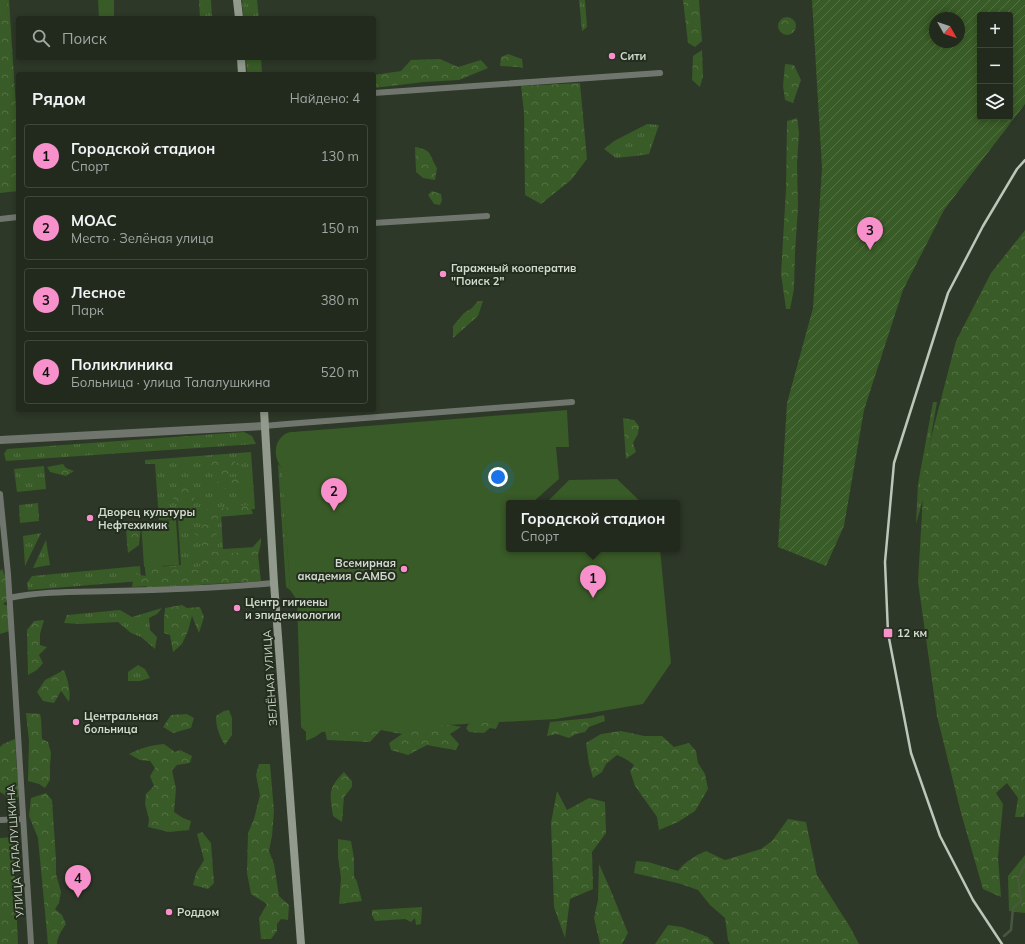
<!DOCTYPE html>
<html lang="ru">
<head>
<meta charset="utf-8">
<style>
	body { margin:0; font-family:Mulish,sans-serif; background:#2a3227; color:#f1f3f6 }
	.controls { position:absolute; right:12px; top:12px; display:grid; overflow:hidden; border-radius:4px; box-shadow:0 2px 6px #0003 }
	.controls button { width:36px; height:36px; display:grid; place-items:center; padding:0; border:0; border-bottom:1px solid #3f463c; background:#222a1e; color:#f1f3f6; font:20px sans-serif }
	.compass { position:absolute; left:929px; top:12px; width:36px; height:36px; border-radius:50%; background:#222a1e; box-shadow:0 2px 6px #0003; rotate:130deg }
	.you { position:absolute; left:498px; top:477px; width:14px; height:14px; margin:-10px; border:3px solid #fff; border-radius:50%; background:#1a73e8; box-shadow:0 0 0 6px #1a73e833 }
	.badge { display:grid; place-items:center; width:26px; height:26px; border-radius:50%; background:#f890cb; color:#111; font-size:13px; font-weight:700 }
	.pin { position:absolute; translate:-50% -33px; filter:drop-shadow(0 1px 2px #0008) }
	.pin::after { content:''; position:absolute; top:21px; width:14px; height:12px; background:inherit; clip-path:polygon(0 0,100% 0,50% 100%) }
	.popup { position:absolute; left:506px; top:500px; width:174px; height:52px; box-sizing:border-box; display:grid; place-content:center; border-radius:4px; background:#222a1e; filter:drop-shadow(0 1px 3px #0005); font-size:13px; white-space:nowrap; color:#a2a7a4 }
	.popup b { font-size:15px; color:#f1f3f6 }
	.popup::after { content:''; position:absolute; left:50%; top:100%; margin-left:-8px; border:8px solid transparent; border-top-color:#222a1e }
	.list { margin:0; padding:0; list-style:none }
	h2 { display:flex; justify-content:space-between; align-items:center; height:52px; margin:0; padding:0 16px; font-size:17px }
	h2 small { font-size:13px; font-weight:400; color:#a2a7a4 }
	.list li { display:grid; grid-template-columns:26px 1fr auto; gap:12px; align-items:center; box-sizing:border-box; height:64px; margin:0 8px 8px; padding:0 8px; border:1px solid #3f463c; border-radius:4px }
	.list b { display:block; font-size:15px; white-space:nowrap }
	.list p { margin:0; font-size:13px; white-space:nowrap; color:#a2a7a4 }
	.list em { font-size:13px; font-style:normal; color:#a2a7a4 }
	.icon { flex:none; width:22px; height:22px; fill:none; stroke:currentColor; stroke-width:2; stroke-linecap:round; stroke-linejoin:round }
	.map { position:relative; flex:none; width:1025px; height:944px; overflow:hidden }
	.search { position:absolute; background:#222a1e; box-shadow:0 2px 6px #0003; left:16px; top:16px; width:360px; height:44px; display:flex; align-items:center; gap:10px; box-sizing:border-box; padding:0 14px; border-radius:4px; color:#a2a7a4; font-size:15px }
	.panel { position:absolute; background:#222a1e; box-shadow:0 2px 6px #0003; left:16px; top:72px; width:360px; height:340px; border-radius:4px }
	.map>svg:first-child { display:block }
</style>
</head>
<body>
<div class="map">
<svg width="1025" height="944" viewBox="0 0 1025 944">
	<defs>
		<pattern id="grass-tufts" width="24" height="20" patternUnits="userSpaceOnUse"><rect width="24" height="20" fill="#395b27"/><path d="M3 7l-1-3M5 7V3M7 7l1-3M15 17l-1-3M17 17v-4M19 17l1-3" fill="none" stroke="#557245"/></pattern>
		<pattern id="forest-crowns" width="20" height="18" patternUnits="userSpaceOnUse"><rect width="20" height="18" fill="#395b27"/><path d="M2 6a3 3 0 1 1 6 0M12 15a3 3 0 1 1 6 0" fill="none" stroke="#557245"/></pattern>
		<pattern id="garden-furrows" width="10" height="10" patternUnits="userSpaceOnUse"><rect width="10" height="10" fill="#395b27"/><path d="M-1 1l2-2M0 10L10 0M9 11l2-2" fill="none" stroke="#557245"/></pattern>
	</defs>
	<rect width="100%" height="100%" fill="#2d3828"/>
	<path fill="url(#grass-tufts)" d="M199,0h12l1,18h-12z
		M242,0h15l2,18h-16z
		M579,0h6l2,27 -5,4z
		M246,58h15l1,16h-15z
		M647,124l12,1 -10,29 -14,2 -19,2 -12,-9 10,-8z
		M933,402h4l-10,57 -3,37 -8,28 2,-40z
		M244,432l8,4 4,8 -250,17 -2,-7 3,-5z
		M251,452l4,57 -34,3 2,37 33,-2 2,34 -111,7 -2,-20 36,-3 -3,-46 -19,1 -4,-56h-10v-4z
		M278,464l4,4 7,3 -3,51 4,68 -4,-3z
		M44,466l2,23 -29,3 -3,-23z
		M38,503l1,18 -19,2 -1,-18z
		M41,533l-16,33 -2,-30z
		M46,540l4,25 -17,3z
		M140,566l1,15 -113,9 -1,-7 5,-7z
		M162,608l-5,6 -8,4 1,12 7,7 -2,12 -14,-12 -10,-4 -13,-11 -38,2 -16,-1 3,-8 53,-5 12,7z
		M138,665l7,4 5,9 -10,3h-12v-9z"/>
	<path fill="url(#forest-crowns)" d="M0,0h9l9,139v52l-18,2z
		M683,0h16l3,41 -7,6 -7,-4z
		M778 26a9 9 0 1 1 18 0a9 9 0 1 1-18 0Z
		M702,50l1,26 -3,11 -8,-7 1,-24z
		M508,54l14,5 1,9 -5,-1 -18,-1 1,-9z
		M440,59l18,8 23,-7 7,8 -29,12 -35,2 -50,6v-13l27,-4 10,-11z
		M785,64l9,1 7,15 -8,23 -8,-3 -2,-14z
		M580,83l7,76 -16,21 -30,24 -16,-9 -1,-82 -3,-27z
		M797,118l2,15 -2,31 1,43 -3,46 -1,36 -4,20h-4l-5,-35 5,-85 1,-68z
		M415,147c18,3 14,8 22,21l-2,12 -12,-2 -7,-6z
		M432,191l9,3 1,6 -2,5 -6,-1 -6,-9z
		M1025,230v581l-1,6h-9l3,-19 -11,-15 -11,10 7,11 -5,53 3,40 -18,-8 -22,-76 -24,-97 -19,-134 7,-121 31,-120 35,-68z
		M478,301h5l-5,15 -25,22v-12l11,-13 8,-5z
		M623,418l11,2 5,6 -1,8 -5,9 3,9 -10,7z
		M235,457v7l4,-2 2,10 -19,4 -3,-5 -8,1 -1,-13z
		M63,464l3,4 8,3 -8,5 -16,-4 -3,-5z
		M249,475l5,12 -23,2 -28,-1 -1,-3 12,-2 13,-4z
		M174,488h13l8,8 -2,8 -10,2 -13,-10z
		M250,505l3,9 -35,3 -3,35 18,1 16,-2 12,-13v5l-3,12 3,26 -129,6 2,-13 12,2 -1,-9 10,-6 10,7h14l18,2 7,-11 -4,-5 2,-8 -2,-9 -7,-4 10,-7 -6,-11 5,-5z
		M128,521l6,1 7,4 -2,19 -11,8 -2,-23z
		M2,569l4,9 2,22 -5,4 7,3 -1,24 -9,3v-63z
		M182,605l5,3 13,-1 4,10 -5,16 -7,-17 -4,15 -6,13 -9,8 -3,-17 -6,-2v-13l1,-12z
		M44,620l-4,14v11l7,2 -8,8 4,8 -6,7 -9,5 -1,-45 7,-9z
		M64,670c4,10 7,21 5,32l-8,-11 -7,12 -11,-2 -6,-9 8,-12z
		M229,710l3,8v17l-7,10c-6,-9 -9,-18 -9,-29l8,-5z
		M26,713l14,1 1,5 1,20 6,3 3,11 -1,13v14l-5,8 -6,-4 -11,-3 1,-40z
		M187,714l7,4 -3,10 -18,5 -10,-6 8,-12z
		M604,715l1,6 -16,6 -4,5 -9,2 -7,4 -12,-4 -10,2 3,-14 41,-4z
		M427,720l34,7 -11,7 9,10 -3,6 -13,-2 -16,-3 -19,10 -17,-5 -2,-7 13,-9 -21,-4 -11,12 -43,-2 -2,-9z
		M472,720l27,2 -3,7 -6,-1 -6,5 -15,-1 -3,-4z
		M621,731l23,5h18l12,11 15,-4 7,8 2,12 7,11 3,15 -13,22 -17,11 -19,8 -2,-13 -22,-31 -5,-15 4,-6 -8,-6 -9,-4 -11,9 -4,8 -9,6 -4,-14 -3,-21 15,-9z
		M15,739l2,34 3,21 -7,12 -8,-11 -5,-3v-45l3,-3z
		M164,744l11,8 5,-2 12,6 -2,7 -13,2 -5,5 4,19 -2,23 9,6 8,3 -2,9 -20,2 -21,-5 1,-8 -4,-15 1,-10 8,-8 -4,-10 5,-8 -5,-7 -10,-1 -11,-6c12,-6 22,-9 35,-10z
		M259,764h11l4,47 -2,25 -3,15 5,13 5,32 10,9 -1,15 -7,-1 -4,5v7l-6,8h-10l-2,-21 8,-14 -16,-10 -4,-21 1,-40 6,-14 6,-24 -4,-20z
		M344,772l8,9v6l-8,10 -2,25 -9,-6c-3,-22 -6,-27 11,-44z
		M557,791l10,19 22,-12 16,4 1,31 -14,19 1,37 -23,10 -5,39 -11,-31 -3,-84z
		M46,793l6,7 4,59v15l5,18 -2,11 -4,6 7,6 4,9c-4,6 -9,13 -9,20h-9l-10,-106 -9,-22 2,-18z
		M788,819l18,3 11,53 33,52 9,17h-129l-2,-4 -3,-22 -15,-13 -12,-15 -17,-6 -47,-11 2,-12 12,1 30,9c6,-9 18,-16 28,-20l19,9 36,-11 11,-8z
		M202,832l9,11 3,40 -6,6 -15,-4 3,-12 8,-13 -7,-26z
		M13,837l5,107h-18v-106z
		M338,839l13,2 3,17v18l3,6 5,19 -23,3 2,-26 -3,-21z
		M1025,855v58l-16,-2 -1,-35z
		M599,864l12,27 17,42 -6,11h-22l-6,-26 4,-18z
		M422,907l-1,17 -5,1 -1,-7 -4,4 -6,-3 -30,2 -3,-6v-5z
		M668,925l14,2 26,10 6,7h-59z"/>
	<path fill="url(#garden-furrows)" fill-rule="evenodd" d="M812,0h213v104l-81,106 -41,80 -39,120 -20,116 -18,40 -48,-19 9,-144 26,-95 9,-140zM980,15h30v102h-30zM935,18h24v24h-24z"/>
	<path fill="#395b27" d="M0,0h7l1,20 -8,1z
		M98,0h16v18h-15z
		M567,410l2,37h-13l3,32 -26,23 -24,1v46h151l11,114 -28,41 -87,15 -234,13 -7,5 -9,4v-9l-5,-5 -4,-127 -7,-10 -8,-122c-9,-10 -9,-28 5,-35 2,-1 4,-1 6,-1z
		M617,479l25,24h-96l23,-23z
		M176,520l3,45 -35,2 -3,-45z"/>
	<g fill="none" stroke-linecap="round" stroke-linejoin="round">
		<path stroke="#47583e" stroke-width="2.5" d="M1004,936l7,-6 2,-22 8,-7 -3,-22 7,-15"/>
		<path stroke="#70766e" stroke-width="6" d="M374,93l286,-20
			M0,219l18,-2
			M374,223l113,-7
			M264,426l23,-2 285,-22
			M0,494l8,80 23,370
			M9,598c34,-7 70,-6 104,-7 53,-1 107,-3 161,-8
			M0,820l23,-1"/>
		<path stroke="#70766e" stroke-width="8" d="M0,440l264,-14"/>
		<path stroke="#919a8d" stroke-width="8" d="M237,0l2,18
			M241,58l1,16
			M264,410l10,173 27,361"/>
		<path stroke="#bec5ba" stroke-width="2.5" d="M1002,944l-29,-44 -33,-64 -29,-83 -23,-120 -3,-71 9,-99 54,-170 35,-67 34,-57 8,-9"/>
	</g>
	<g fill="#f890cb" stroke="#232e1e" stroke-width="1.5">
		<circle cx="612" cy="56" r="4"/>
		<circle cx="443" cy="274" r="4"/>
		<circle cx="90" cy="518" r="4"/>
		<circle cx="404" cy="569" r="4"/>
		<circle cx="237" cy="608" r="4"/>
		<rect x="883" y="628" width="10" height="10" rx="2"/>
		<circle cx="76" cy="722" r="4"/>
		<circle cx="169" cy="912" r="4"/>
	</g>
	<g text-anchor="middle" stroke-width="4" stroke-linejoin="round" paint-order="stroke">
		<g font-size="11" font-weight="bold" fill="#d2d9ce" stroke="#232e1e" text-anchor="start">
			<text x="620" y="60">Сити</text>
			<text x="451" y="272">Гаражный кооператив<tspan x="451" dy="13">"Поиск 2"</tspan></text>
			<text x="98" y="516">Дворец культуры<tspan x="98" dy="13">Нефтехимик</tspan></text>
			<text x="396" y="567" text-anchor="end">Всемирная<tspan x="396" dy="13">академия САМБО</tspan></text>
			<text x="245" y="606">Центр гигиены<tspan x="245" dy="13">и эпидемиологии</tspan></text>
			<text x="897" y="637">12 км</text>
			<text x="84" y="720">Центральная<tspan x="84" dy="13">больница</tspan></text>
			<text x="177" y="916">Роддом</text>
		</g>
		<g font-size="11" fill="#d2d9ce" stroke="#232e1e">
			<text transform="translate(270 678) rotate(-94)" y="4">ЗЕЛЁНАЯ УЛИЦА</text>
			<text transform="translate(15 851) rotate(-94)" y="4">УЛИЦА ТАЛАЛУШКИНА</text>
		</g>
	</g>
</svg>
<div class="controls">
<button>+</button>
<button>−</button>
<button><svg class="icon" aria-label="layers" viewBox="0 0 24 24"><path d="M12 4l9 5-9 5-9-5zM3 14l9 5 9-5"/></svg></button>
</div>
<svg class="compass" viewBox="-18 -18 36 36"><path d="M0-13l5 13h-10z" fill="#e53935"/><path d="M0 13l5-13h-10z" fill="#a2a7a4"/></svg>
<div class="you"></div>
<div class="pin badge" style="left:593px;top:598px">1</div>
<div class="popup"><b>Городской стадион</b>Спорт</div>
<div class="pin badge" style="left:334px;top:511px">2</div>
<div class="pin badge" style="left:870px;top:250px">3</div>
<div class="pin badge" style="left:78px;top:898px">4</div>
<div class="search"><svg class="icon" aria-label="search" viewBox="0 0 24 24"><circle cx="10" cy="10" r="6"/><path d="M15 15l6 6"/></svg>Поиск</div>
<section class="panel">
<h2>Рядом<small>Найдено: 4</small></h2>
<ul class="list">
<li><span class="badge">1</span><div><b>Городской стадион</b><p>Спорт</p></div><em>130 m</em></li>
<li><span class="badge">2</span><div><b>МОАС</b><p>Место · Зелёная улица</p></div><em>150 m</em></li>
<li><span class="badge">3</span><div><b>Лесное</b><p>Парк</p></div><em>380 m</em></li>
<li><span class="badge">4</span><div><b>Поликлиника</b><p>Больница · улица Талалушкина</p></div><em>520 m</em></li>
</ul>
</section>
</div>
</body>
</html>
